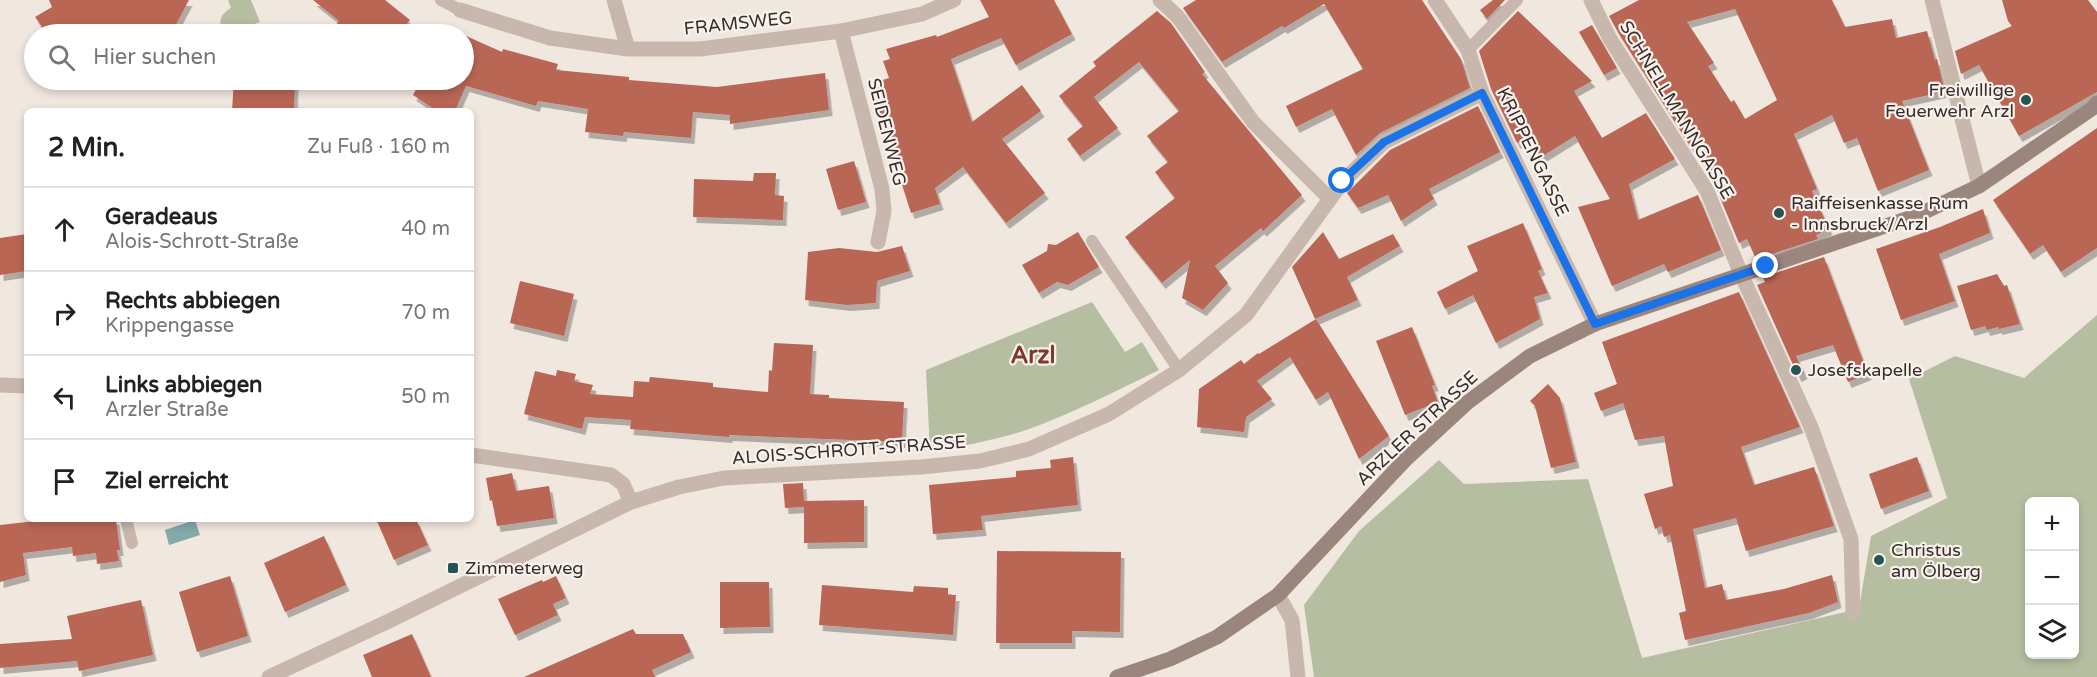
<!DOCTYPE html>
<html lang="de">
<head>
<meta charset="utf-8">
<style>
	body { margin:0; font-family:"Varela Round",sans-serif; background:#f6f6f6; color:#222 }
	.controls { position:absolute; right:18px; bottom:18px; display:grid; overflow:hidden; border-radius:9px; box-shadow:0 3px 9px #0003 }
	.controls button { width:54px; height:54px; display:grid; place-items:center; padding:0; border:0; border-bottom:2px solid #e0e0e0; background:#fff; color:#222; font:30px sans-serif }
	.stop { position:absolute; width:18px; height:18px; margin:-14px; border:4px solid #1a73e8; border-radius:50%; background:#fff }
	.stop.end { background:#1a73e8; border-color:#fff; box-shadow:0 2px 6px #0008 }
	.list { margin:0; padding:0; list-style:none }
	h2 { display:flex; justify-content:space-between; align-items:center; height:78px; margin:0; padding:0 24px; font-size:26px }
	h2 small { font-size:20px; font-weight:400; color:#767676 }
	.list li { display:grid; grid-template-columns:39px 1fr auto; gap:18px; align-items:center; box-sizing:border-box; height:84px; padding:0 24px; border-top:2px solid #e0e0e0 }
	.list b { display:block; font-size:22px; white-space:nowrap }
	.list p { margin:0; font-size:20px; white-space:nowrap; color:#767676 }
	.list em { font-size:20px; font-style:normal; color:#767676 }
	.icon { flex:none; width:33px; height:33px; fill:none; stroke:currentColor; stroke-width:2; stroke-linecap:round; stroke-linejoin:round }
	.map { position:relative; flex:none; width:2097px; height:677px; overflow:hidden }
	.search { position:absolute; background:#fff; box-shadow:0 3px 9px #0003; left:24px; top:24px; width:450px; height:66px; display:flex; align-items:center; gap:15px; box-sizing:border-box; padding:0 21px; border-radius:33px; color:#767676; font-size:22px }
	.panel { position:absolute; background:#fff; box-shadow:0 3px 9px #0003; left:24px; top:108px; width:450px; height:414px; border-radius:9px }
	.map>svg:first-child { display:block }
</style>
</head>
<body>
<div class="map">
<svg width="2097" height="677" viewBox="0 0 2097 677">
	<defs>
		<filter id="shadow"><feDropShadow dx="3.5" dy="6" stdDeviation="0" flood-color="#0004"/></filter>
	</defs>
	<rect width="100%" height="100%" fill="#f0e7df"/>
	<path fill="#b6bea1" fill-rule="evenodd" d="M228,0h23l9,22 -15,6 -1,6h-22c-3,-13 -3,-19 9,-26z
		M1092,302l33,50 17,-10 17,28c-43,21 -86,43 -130,59 -32,11 -66,17 -99,23l-4,-82z
		M2097,315v362h-783l-10,-72 55,-74 80,-71 25,24 124,-5 54,179 217,-49 12,-73 76,-38 -38,-119 46,-23 69,22zM2030,502h44v152h-44z"/>
	<path fill="#81aaa9" d="M195,520l5,15 -31,10 -4,-15z"/>
	<path fill="#b96655" fill-rule="evenodd" filter="url(#shadow)" d="M49,0h140l-18,34h-124l-12,-17 17,-10z
		M313,0h72l25,20 -12,14h-70l11,-13z
		M980,0h74l18,34 -56,31 -15,-27 -50,21 21,63 50,-37 19,26 -39,28 43,54 -39,30 -43,-56 -28,21 5,16 -29,9 -41,-129 19,-6 -6,-17 7,-2 -4,-10 50,-14 1,2 52,-20z
		M1196,0h226l39,59 9,29 -90,45 -24,22 -24,-46 -36,18 -10,-21 77,-37 -39,-65 -40,24 -2,-2 -60,36 -39,-54z
		M1493,0h12l-18,19 -7,-9z
		M1639,0h193l13,27 47,-8 4,19 31,-7 8,29 2,-1 6,25 -2,1 2,7 -41,9 27,69 -51,21 -21,-53 -13,5 -12,-28 -38,19 23,55 -5,2 17,38 -13,6 2,4 -62,20 -9,-20 -8,4 -23,-55 3,-1 -25,-39 -2,1 -73,-115 -10,-18zM1735,9l42,91 -32,19 -11,-19 -3,2 -23,-36 6,-3 -27,-41z
		M2002,0h86l9,12v80l-78,44 -40,-71 -18,9 -6,-23 57,-25 -4,-5z
		M1157,11l14,12 34,49 -3,2 100,121 -39,36 -2,-3 -46,38 13,17 -25,27 -21,-12 8,-38 -28,23 -37,-46 50,-39 -20,-26 13,-10 -21,-26 32,-25 -40,-49 -45,35 24,31 -38,28 -13,-17 16,-13 -24,-30 37,-30 -3,-4z
		M1518,11l74,70 -18,10 28,47 44,-25 29,46 -46,25 9,36 60,-25 23,55 -53,22 -4,-8 -52,22 -34,-79 32,-8 -35,-63 -37,23 -13,-20 -8,4 -26,-54 -12,-38z
		M1592,25l25,43 -13,7 -25,-43z
		M464,35l38,17 1,-3 55,15 -2,6 73,7v3l88,7 108,-14 4,37 -99,14v-9l-37,-3 -2,26 -67,-6 -1,4 -38,-4 3,-23 -50,-8 -2,5 -70,-20 -11,25h-18l-24,-16 8,-15h43z
		M234,80h61l-1,31h-62z
		M1478,106l22,46 -71,37 5,10 -33,22 -13,-26 -30,13 -11,-15 43,-43z
		M2097,128v120l-36,24 -18,-27 -13,9 -37,-54z
		M854,161l12,41 -28,8 -12,-41z
		M754,173h22l-1,22 9,1 -1,24 -90,-3 1,-38 59,2z
		M1983,209l7,24 -51,21 16,47 -54,19 -25,-71 64,-22z
		M1523,223l19,46 -4,2 10,22 -14,4 6,22 -44,24 -23,-48 -28,14 -8,-17 41,-21 -11,-25z
		M1078,232l21,35 -31,18 -11,-3 -18,11 -17,-28 25,-14 1,-7 8,1z
		M1323,232l16,27 54,-25 7,12 -53,31 11,23 -43,19 -23,-52z
		M27,234v37l-27,4v-37z
		M902,246l8,25 -33,10 -1,22 -29,2 -42,-5 3,-48 31,-4 38,4z
		M1824,257l44,117 -20,8 -15,-37 -37,11 8,17 -6,3 -41,-91 8,-3 -2,-5z
		M1997,274l7,12 3,-1 13,39 -21,5 -1,-2 -11,3 -2,-4 -14,4 -14,-44z
		M520,281l54,13 -10,42 -54,-13z
		M1739,292l61,135 -59,20 13,38 60,-18 20,59 -88,25 -10,-33 -43,11 12,59 17,-4 4,16 58,-11 48,-14 6,27 -29,11 -124,27 -6,-27 7,-2 -16,-76 -6,2 -3,-11 -6,3 -11,-35 29,-8 -9,-50 -29,4 -12,-37 -22,8 -7,-18 23,-9 -15,-42z
		M1316,319l73,117 -30,23 -31,-67 -12,8 -26,-43 -33,24 15,18 -26,18 -2,15 -47,-5 2,-38 42,-29 3,4 14,-11 1,1z
		M1412,327l23,58 -3,1 6,16 -33,13 -29,-74z
		M774,343l39,2 -3,49 19,1v3l75,4 -2,40 -173,-7v2l-99,-8 1,-9 -46,-3 -3,12 -58,-15 11,-43 21,5 1,-6 19,4 -2,7 19,4 -3,9 43,3 1,-16 15,1 1,-5 63,6v4l55,5 1,-22 3,1z
		M1548,384l12,14 16,64 -25,6 -16,-62 -5,-5z
		M1073,457l5,48 -97,11 2,14 -50,4 -4,-49 87,-8v-6l35,-3 -1,-8z
		M1917,457l12,34 -48,18 -12,-35z
		M512,473l4,18 33,-5 5,32 -57,8 -5,-26 -2,1 -4,-23z
		M803,483l1,18 60,-1v42l-60,1v-36l-19,1 -2,-24z
		M54,519h62l4,31h-3l2,11 -22,3 -1,-11 -23,3 -1,-9 -49,6 3,22 -26,7v-57z
		M376,519h40l12,26 -34,15z
		M324,536l22,49 -61,27 -21,-49z
		M997,551l124,1 -1,80 -48,-1v12h-76z
		M230,576l18,60 -51,16 -18,-60z
		M556,576l10,22 -13,6 5,11 -43,20 -17,-36 44,-19 1,2z
		M720,582h49l1,45 -50,1z
		M822,585l91,7 1,-6 34,2v7h8l-3,40 -134,-10z
		M141,600l12,55 -74,16 -2,-10 -77,7v-24l72,-5 -5,-23z
		M633,629l3,5h47l8,18 -39,18 3,7h-131z
		M412,634l19,43h-59l-9,-22z"/>
	<g fill="none" stroke-linecap="round" stroke-linejoin="round">
		<path stroke="#c7b7ac" stroke-width="12" d="M441,0l19,10
			M1468,50l49,-50
			M1092,241l87,129
			M126,519l6,24"/>
		<path stroke="#c7b7ac" stroke-width="15" d="M614,0l14,49
			M1160,0l18,17 75,105 77,77
			M1435,0l33,50 14,43 113,231
			M1591,0l19,39 97,152 34,83 70,153 40,112 2,75
			M1932,0l47,186
			M460,10l90,28 78,11h72l141,-18 81,-17 32,-14
			M841,31l41,158 2,22 -6,31
			M0,385l27,1
			M471,455l140,20 12,9 8,18
			M269,677l120,-56 242,-119 48,-15 45,-9 197,-11 59,-6 49,-12 80,-35 70,-44 67,-55 97,-134 41,-39 98,-49"/>
		<path stroke="#c7b7ac" stroke-width="15" d="M1278,595l14,25 6,57"/>
		<path stroke="#9b867e" stroke-width="15" d="M1117,677l53,-18 47,-22 61,-42 127,-135 63,-58 62,-46 65,-32 323,-109 61,-29 114,-78 4,-5"/>
	</g>
	<g fill="none" stroke-linecap="round" stroke-linejoin="round">
		<path stroke="#1a73e8" stroke-width="8" d="M1342,181l42,-39 98,-49 113,231 171,-58"/>
	</g>
	<g fill="#245453" stroke="#f8f1ec" stroke-width="2">
		<circle cx="2026" cy="100" r="6"/>
		<circle cx="1779" cy="213" r="6"/>
		<circle cx="1796" cy="370" r="6"/>
		<circle cx="1879" cy="560" r="6"/>
		<rect x="447" y="562" width="12" height="12" rx="3"/>
	</g>
	<g text-anchor="middle" stroke-width="4.5" stroke-linejoin="round" paint-order="stroke">
		<g font-size="18" fill="#362d2a" stroke="#f8f1ec">
			<text transform="translate(738 23) rotate(-6)" y="6">FRAMSWEG</text>
			<text transform="translate(1677 110) rotate(59)" y="6">SCHNELLMANNGASSE</text>
			<text transform="translate(887 132) rotate(76)" y="6">SEIDENWEG</text>
			<text transform="translate(1533 152) rotate(64)" y="6">KRIPPENGASSE</text>
			<text transform="translate(1417 428) rotate(-43)" y="6">ARZLER STRASSE</text>
			<text transform="translate(849 450) rotate(-4)" y="6">ALOIS-SCHROTT-STRASSE</text>
		</g>
		<g font-size="18" fill="#362d2a" stroke="#f8f1ec" text-anchor="start">
			<text x="2014" y="96" text-anchor="end">Freiwillige<tspan x="2014" dy="21">Feuerwehr Arzl</tspan></text>
			<text x="1791" y="209">Raiffeisenkasse Rum<tspan x="1791" dy="21">- Innsbruck/Arzl</tspan></text>
			<text x="1808" y="376">Josefskapelle</text>
			<text x="1891" y="556">Christus<tspan x="1891" dy="21">am Ölberg</tspan></text>
			<text x="465" y="574">Zimmeterweg</text>
		</g>
		<g font-size="24" font-weight="bold" fill="#7d392c" stroke="#f8f1ec">
			<text x="1033" y="363">Arzl</text>
		</g>
	</g>
</svg>
<div class="controls">
<button>+</button>
<button>−</button>
<button><svg class="icon" aria-label="layers" viewBox="0 0 24 24"><path d="M12 4l9 5-9 5-9-5zM3 14l9 5 9-5"/></svg></button>
</div>
<div class="stop" style="left:1342px;top:181px"></div>
<div class="stop end" style="left:1766px;top:266px"></div>
<div class="search"><svg class="icon" aria-label="search" viewBox="0 0 24 24"><circle cx="10" cy="10" r="6"/><path d="M15 15l6 6"/></svg>Hier suchen</div>
<section class="panel">
<h2>2 Min.<small>Zu Fuß · 160 m</small></h2>
<ul class="list">
<li><svg class="icon" aria-label="ahead" viewBox="0 0 24 24"><path d="M12 20V5M6 11l6-6 6 6"/></svg><div><b>Geradeaus</b><p>Alois-Schrott-Straße</p></div><em>40 m</em></li>
<li><svg class="icon" aria-label="right" viewBox="0 0 24 24"><path d="M7 20v-9h11M14 6l5 5-5 5"/></svg><div><b>Rechts abbiegen</b><p>Krippengasse</p></div><em>70 m</em></li>
<li><svg class="icon" aria-label="left" viewBox="0 0 24 24"><path d="M17 20v-9H6M10 6l-5 5 5 5"/></svg><div><b>Links abbiegen</b><p>Arzler Straße</p></div><em>50 m</em></li>
<li><svg class="icon" aria-label="arrive" viewBox="0 0 24 24"><path d="M6 21V4h12l-3 4 3 4H6"/></svg><div><b>Ziel erreicht</b></div></li>
</ul>
</section>
</div>
</body>
</html>
